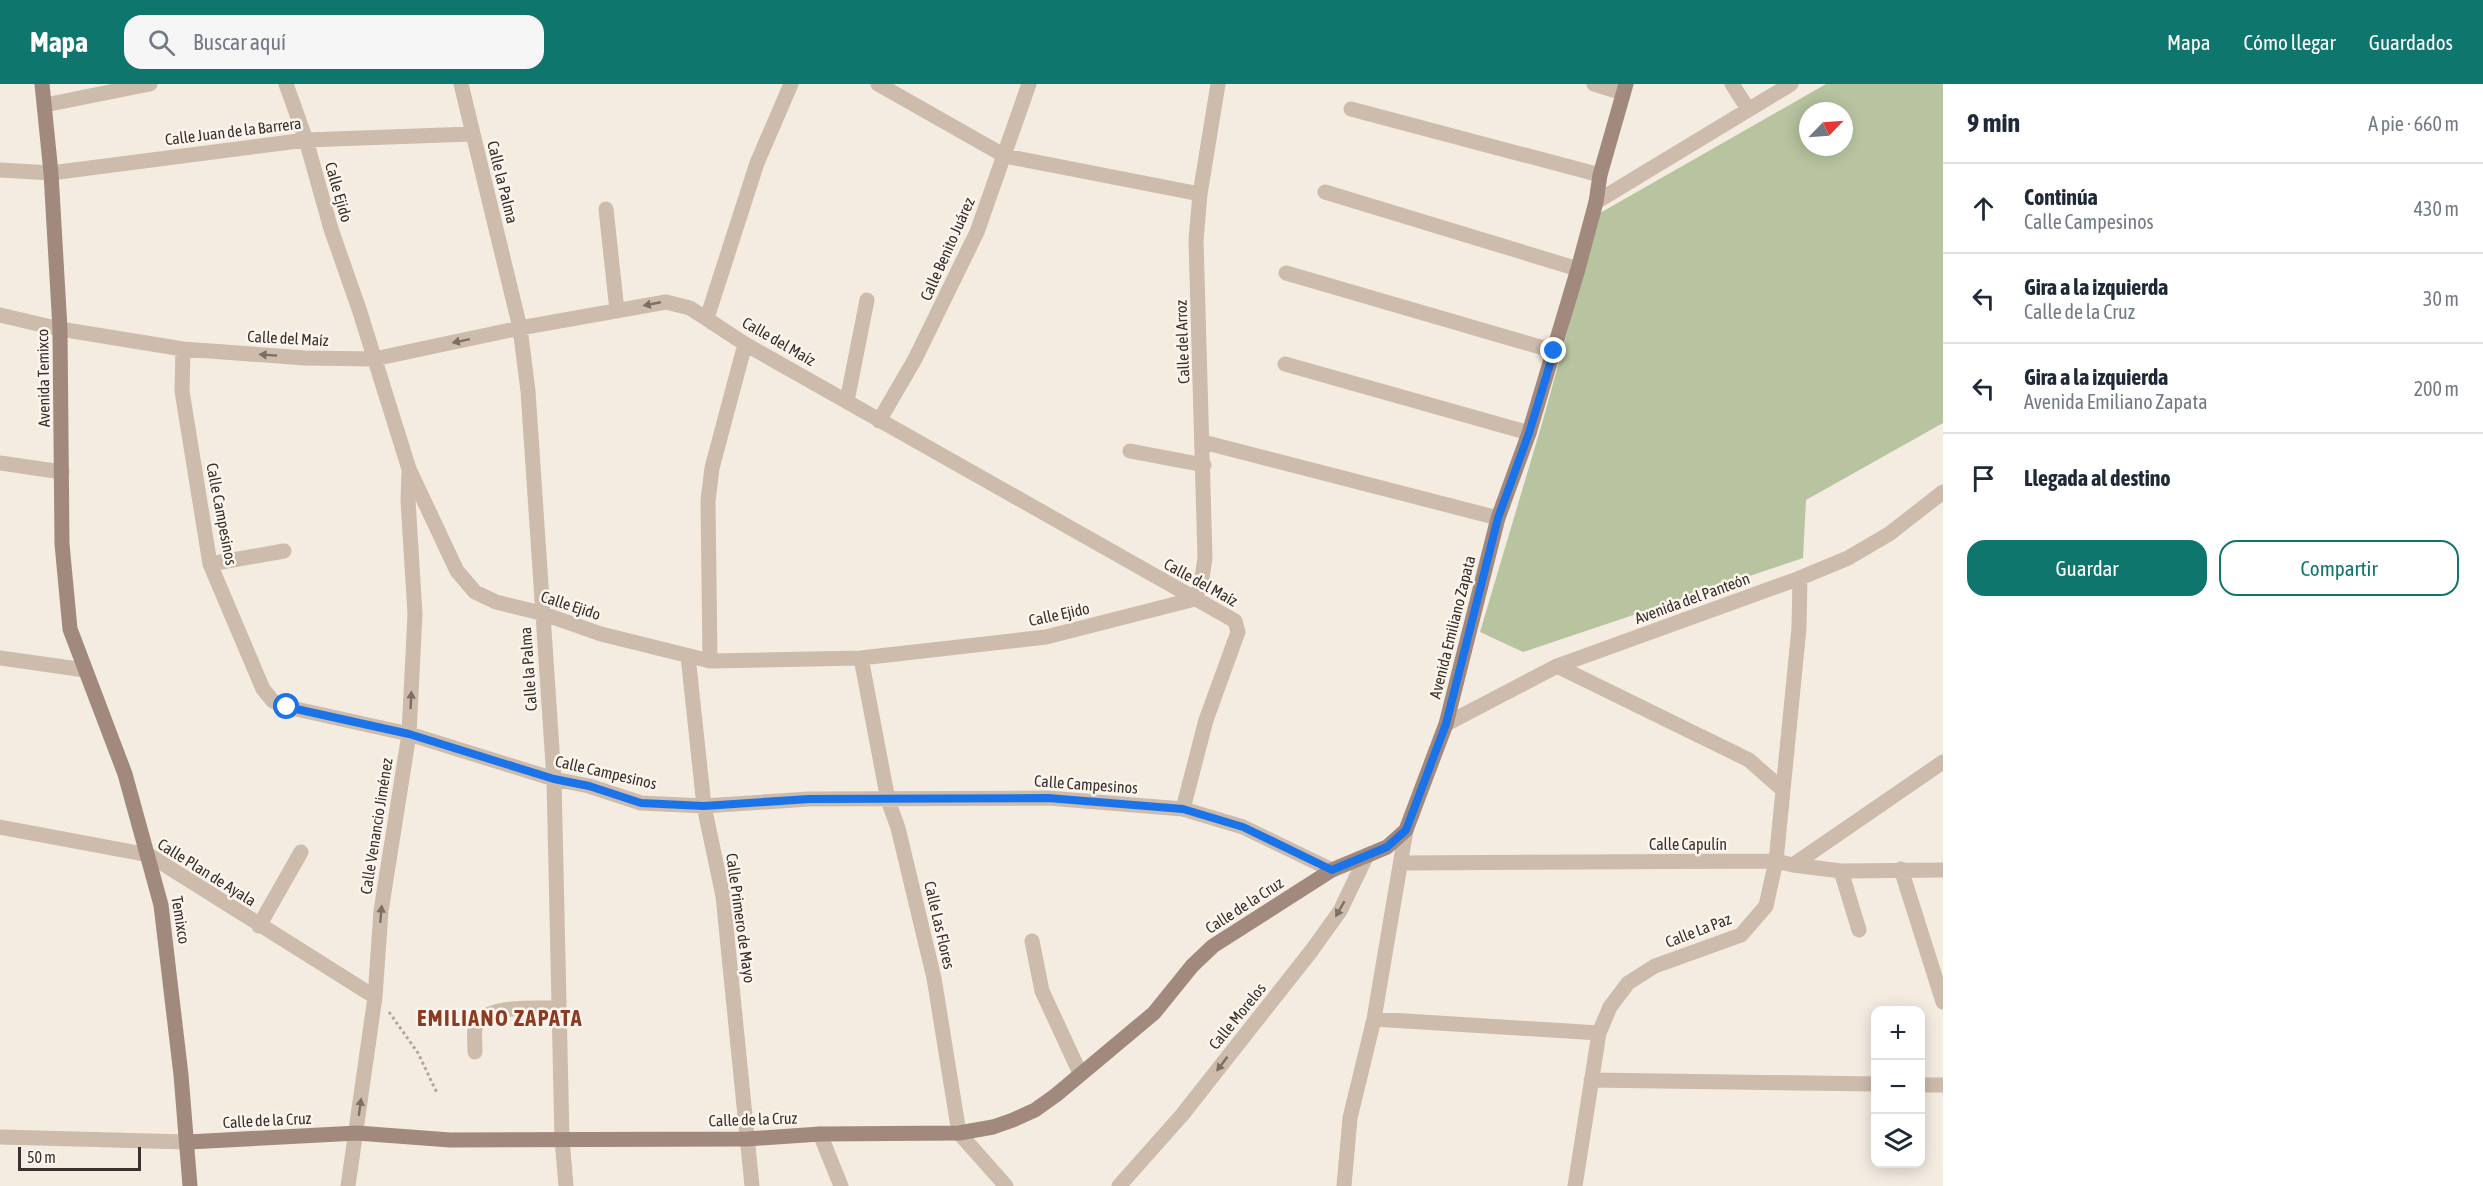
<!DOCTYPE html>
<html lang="es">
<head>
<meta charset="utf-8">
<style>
	body { margin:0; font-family:"Asap Condensed",sans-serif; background:#f6f6f7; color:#1f2937 }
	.controls { position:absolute; right:18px; bottom:18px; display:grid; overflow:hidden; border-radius:12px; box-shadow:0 3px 15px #0003 }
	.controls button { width:54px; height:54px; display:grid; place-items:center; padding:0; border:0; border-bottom:2px solid #e0e1e3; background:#fff; color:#1f2937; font:30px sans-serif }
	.compass { position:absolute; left:1799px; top:18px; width:54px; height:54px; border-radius:50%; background:#fff; box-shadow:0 3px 15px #0003; rotate:65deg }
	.scale { position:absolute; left:18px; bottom:15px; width:123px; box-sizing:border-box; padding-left:6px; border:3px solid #3b302b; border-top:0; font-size:16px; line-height:21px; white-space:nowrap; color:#3b302b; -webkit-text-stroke:4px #fbf5ee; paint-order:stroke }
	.stop { position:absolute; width:18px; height:18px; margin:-14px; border:4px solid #1a73e8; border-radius:50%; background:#fff }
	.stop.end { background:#1a73e8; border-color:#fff; box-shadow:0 2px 6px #0008 }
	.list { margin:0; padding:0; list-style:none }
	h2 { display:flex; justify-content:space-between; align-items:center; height:78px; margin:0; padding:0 24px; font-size:26px }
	h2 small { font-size:20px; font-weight:400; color:#747a83 }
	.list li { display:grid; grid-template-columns:39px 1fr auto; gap:18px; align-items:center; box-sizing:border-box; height:90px; padding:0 24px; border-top:2px solid #e0e1e3 }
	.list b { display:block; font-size:22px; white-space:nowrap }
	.list p { margin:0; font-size:20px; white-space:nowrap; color:#747a83 }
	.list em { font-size:20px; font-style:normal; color:#747a83 }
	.actions { display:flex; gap:12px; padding:18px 24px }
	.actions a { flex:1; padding:14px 0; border:2px solid #0f766e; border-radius:18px; text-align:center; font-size:21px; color:#0f766e }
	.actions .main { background:#0f766e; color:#fff }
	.icon { flex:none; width:33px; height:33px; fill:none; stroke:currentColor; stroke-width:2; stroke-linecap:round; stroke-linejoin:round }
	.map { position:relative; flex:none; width:1943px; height:1102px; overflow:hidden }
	header { display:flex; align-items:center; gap:36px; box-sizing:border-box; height:84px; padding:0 30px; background:#0f766e; color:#fff }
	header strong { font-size:28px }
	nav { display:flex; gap:33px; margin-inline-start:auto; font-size:21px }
	.search { width:420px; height:54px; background:#f6f6f7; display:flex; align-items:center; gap:15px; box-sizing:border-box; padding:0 21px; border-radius:18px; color:#747a83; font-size:22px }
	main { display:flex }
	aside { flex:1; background:#fff }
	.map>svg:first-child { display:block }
</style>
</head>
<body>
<header>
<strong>Mapa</strong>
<div class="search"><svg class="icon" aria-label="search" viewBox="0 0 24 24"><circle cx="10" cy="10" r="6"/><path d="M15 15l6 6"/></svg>Buscar aquí</div>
<nav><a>Mapa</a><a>Cómo llegar</a><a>Guardados</a></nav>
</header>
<main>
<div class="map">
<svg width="1943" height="1102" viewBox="0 0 1943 1102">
	<rect width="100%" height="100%" fill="#f4ebe1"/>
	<path fill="#b8c4a0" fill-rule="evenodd" d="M1826,0h117v339l-137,77 -3,58 -280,94 -43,-20 63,-212 57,-207zM1808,27h36v36h-36z"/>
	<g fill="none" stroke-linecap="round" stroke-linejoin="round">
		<path stroke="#b9a596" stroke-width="3" stroke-dasharray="3 3" stroke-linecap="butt" d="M389,928l29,41 19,40"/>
		<path stroke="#cdbbac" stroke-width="15" d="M286,0l20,56 25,89 28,80 50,160 48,102 18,21 21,10 45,11 60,21 109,27 151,-3 185,-21 149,-38 6,-15 4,-26 -9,-318 4,-46 18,-110
			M461,0l59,244 8,63 26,388 8,360 4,47
			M878,0l127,72 195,38
			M1594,0l29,9
			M1732,0l16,25
			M45,21l105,-21
			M1351,25l249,66
			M0,86l51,3 255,-33 166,-6
			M1325,108l253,77
			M1596,118l195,-118
			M606,125l11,102
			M1286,189l268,78
			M0,231l60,14 123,20 122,9 69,1 146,-31 146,-26 24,6 55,36 490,277 3,11 -32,88 -23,89
			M707,234l50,-155 34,-79
			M183,265l-1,42 28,173 53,125 10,12 14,6 122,27 145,45 35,7 52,17 63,3 105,-7 239,-1 135,11 60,18 89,43
			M1285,280l244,69
			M847,317l20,-101
			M879,337l36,-62 62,-127 52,-148
			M1203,358l295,76
			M1130,367l74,14
			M0,379l62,9
			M210,480l74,-13
			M688,572l16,150 19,90 29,290
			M0,574l85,12
			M861,574l27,142 10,28 36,150 25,155 47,53
			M710,577l-2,-160 4,-33 33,-124
			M1557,582l192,94 33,29
			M1446,640l111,-58 243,-88 48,-20 41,-24 54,-42
			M0,743l149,28 226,142
			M1401,779l375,-2 17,4 150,-103
			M1793,781l48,6 102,-1
			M1901,785l42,133
			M1841,787l18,59
			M259,842l42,-74
			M1032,857l10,50 38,82
			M1374,935l225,14
			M475,968c0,-7 -1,-17 0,-24 7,-25 63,-19 84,-20
			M1591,996l285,4
			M1920,1001h23
			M820,1050l21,52
			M0,1053l188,5
			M348,1102l27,-189 6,-86 28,-177 6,-120 -7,-114 1,-28
			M1119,1102l63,-71 130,-165 28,-39 26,-54
			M1344,1102l6,-68 24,-99 32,-189
			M1575,1102l24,-153 11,-26 18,-24 27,-17 86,-31 25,-29 10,-45 23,-233 1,-50"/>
		<path stroke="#a18a7d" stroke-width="15" d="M42,0l9,89 9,156 2,215 8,85 55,145 36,131 20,170 9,111
			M188,1058l169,-9 93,7 297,-1 73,-5 139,-1 34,-6 20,-7 22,-10 21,-15 98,-82 38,-47 21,-20 119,-76 55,-23 19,-17 40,-106 52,-206 31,-85 49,-164 18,-67 4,-27 26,-91"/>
	</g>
	<defs><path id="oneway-solid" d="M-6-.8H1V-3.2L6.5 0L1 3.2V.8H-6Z" transform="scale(1.5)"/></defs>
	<g fill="#7d6f65">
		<use href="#oneway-solid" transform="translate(652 220) rotate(169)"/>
		<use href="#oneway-solid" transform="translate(461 257) rotate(168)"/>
		<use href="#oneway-solid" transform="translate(268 271) rotate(-176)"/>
		<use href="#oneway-solid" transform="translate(411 616) rotate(-87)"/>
		<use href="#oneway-solid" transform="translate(1340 825) rotate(120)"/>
		<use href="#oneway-solid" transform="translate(381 830) rotate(-85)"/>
		<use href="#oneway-solid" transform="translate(1222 980) rotate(127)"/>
		<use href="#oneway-solid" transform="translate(360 1023) rotate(-82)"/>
	</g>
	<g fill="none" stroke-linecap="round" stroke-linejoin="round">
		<path stroke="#1a73e8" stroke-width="8" d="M287,623l122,27 145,45 35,7 52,17 63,3 105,-7 239,-1 135,11 60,18 89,43 55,-23 19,-17 40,-106 52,-206 31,-85 25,-82"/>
	</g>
	<g text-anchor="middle" stroke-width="5" stroke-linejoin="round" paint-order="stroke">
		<g font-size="16" fill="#3b302b" stroke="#fbf5ee">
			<text transform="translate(233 47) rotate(-7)" y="6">Calle Juan de la Barrera</text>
			<text transform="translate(503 98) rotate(76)" y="6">Calle la Palma</text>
			<text transform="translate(339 108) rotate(74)" y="6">Calle Ejido</text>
			<text transform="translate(947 165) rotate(-66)" y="6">Calle Benito Juárez</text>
			<text transform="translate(288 254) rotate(3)" y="6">Calle del Maíz</text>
			<text transform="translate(779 257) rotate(30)" y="6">Calle del Maíz</text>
			<text transform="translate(1182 258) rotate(-92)" y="6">Calle del Arroz</text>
			<text transform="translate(43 294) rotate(-91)" y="6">Avenida Temixco</text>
			<text transform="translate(222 430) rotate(79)" y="6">Calle Campesinos</text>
			<text transform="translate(1201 498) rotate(29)" y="6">Calle del Maíz</text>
			<text transform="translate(1692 514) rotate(-20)" y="6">Avenida del Panteón</text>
			<text transform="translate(571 521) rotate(18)" y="6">Calle Ejido</text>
			<text transform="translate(1059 530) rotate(-12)" y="6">Calle Ejido</text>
			<text transform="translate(1452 543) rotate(-76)" y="6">Avenida Emiliano Zapata</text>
			<text transform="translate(528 585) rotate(-94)" y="6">Calle la Palma</text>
			<text transform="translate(606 688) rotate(13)" y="6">Calle Campesinos</text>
			<text transform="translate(1086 700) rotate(4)" y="6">Calle Campesinos</text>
			<text transform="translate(376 742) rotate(-81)" y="6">Calle Venancio Jiménez</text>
			<text x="1688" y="766">Calle Capulín</text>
			<text transform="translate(207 788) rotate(32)" y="6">Calle Plan de Ayala</text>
			<text transform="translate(1244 821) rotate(-33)" y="6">Calle de la Cruz</text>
			<text transform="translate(741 834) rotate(82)" y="6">Calle Primero de Mayo</text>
			<text transform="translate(181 836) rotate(81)" y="6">Temixco</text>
			<text transform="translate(940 841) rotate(77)" y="6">Calle Las Flores</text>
			<text transform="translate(1698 846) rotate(-21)" y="6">Calle La Paz</text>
			<text transform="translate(1237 932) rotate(-51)" y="6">Calle Morelos</text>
			<text transform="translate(753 1035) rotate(-2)" y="6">Calle de la Cruz</text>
			<text transform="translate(267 1036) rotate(-3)" y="6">Calle de la Cruz</text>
		</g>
		<g font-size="22" font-weight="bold" letter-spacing="1.5" fill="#8c3b22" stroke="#fbf5ee">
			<text x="500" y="942">EMILIANO ZAPATA</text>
		</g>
	</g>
</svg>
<div class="controls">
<button>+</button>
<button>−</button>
<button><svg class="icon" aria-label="layers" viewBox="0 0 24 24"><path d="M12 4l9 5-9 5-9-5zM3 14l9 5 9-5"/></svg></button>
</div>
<svg class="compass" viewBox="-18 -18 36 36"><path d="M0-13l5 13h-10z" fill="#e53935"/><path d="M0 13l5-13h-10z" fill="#747a83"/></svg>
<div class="scale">50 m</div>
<div class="stop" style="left:287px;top:623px"></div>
<div class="stop end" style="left:1554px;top:267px"></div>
</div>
<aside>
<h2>9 min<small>A pie · 660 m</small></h2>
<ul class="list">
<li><svg class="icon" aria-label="ahead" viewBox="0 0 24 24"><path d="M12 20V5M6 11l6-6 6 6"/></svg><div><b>Continúa</b><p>Calle Campesinos</p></div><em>430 m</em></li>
<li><svg class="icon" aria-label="left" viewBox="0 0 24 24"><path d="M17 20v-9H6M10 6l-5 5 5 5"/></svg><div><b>Gira a la izquierda</b><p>Calle de la Cruz</p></div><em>30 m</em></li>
<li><svg class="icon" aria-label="left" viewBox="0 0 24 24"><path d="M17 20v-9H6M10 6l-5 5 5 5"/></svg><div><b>Gira a la izquierda</b><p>Avenida Emiliano Zapata</p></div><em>200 m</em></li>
<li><svg class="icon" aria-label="arrive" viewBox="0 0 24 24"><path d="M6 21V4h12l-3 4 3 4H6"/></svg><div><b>Llegada al destino</b></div></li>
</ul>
<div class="actions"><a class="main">Guardar</a><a>Compartir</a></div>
</aside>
</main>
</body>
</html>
